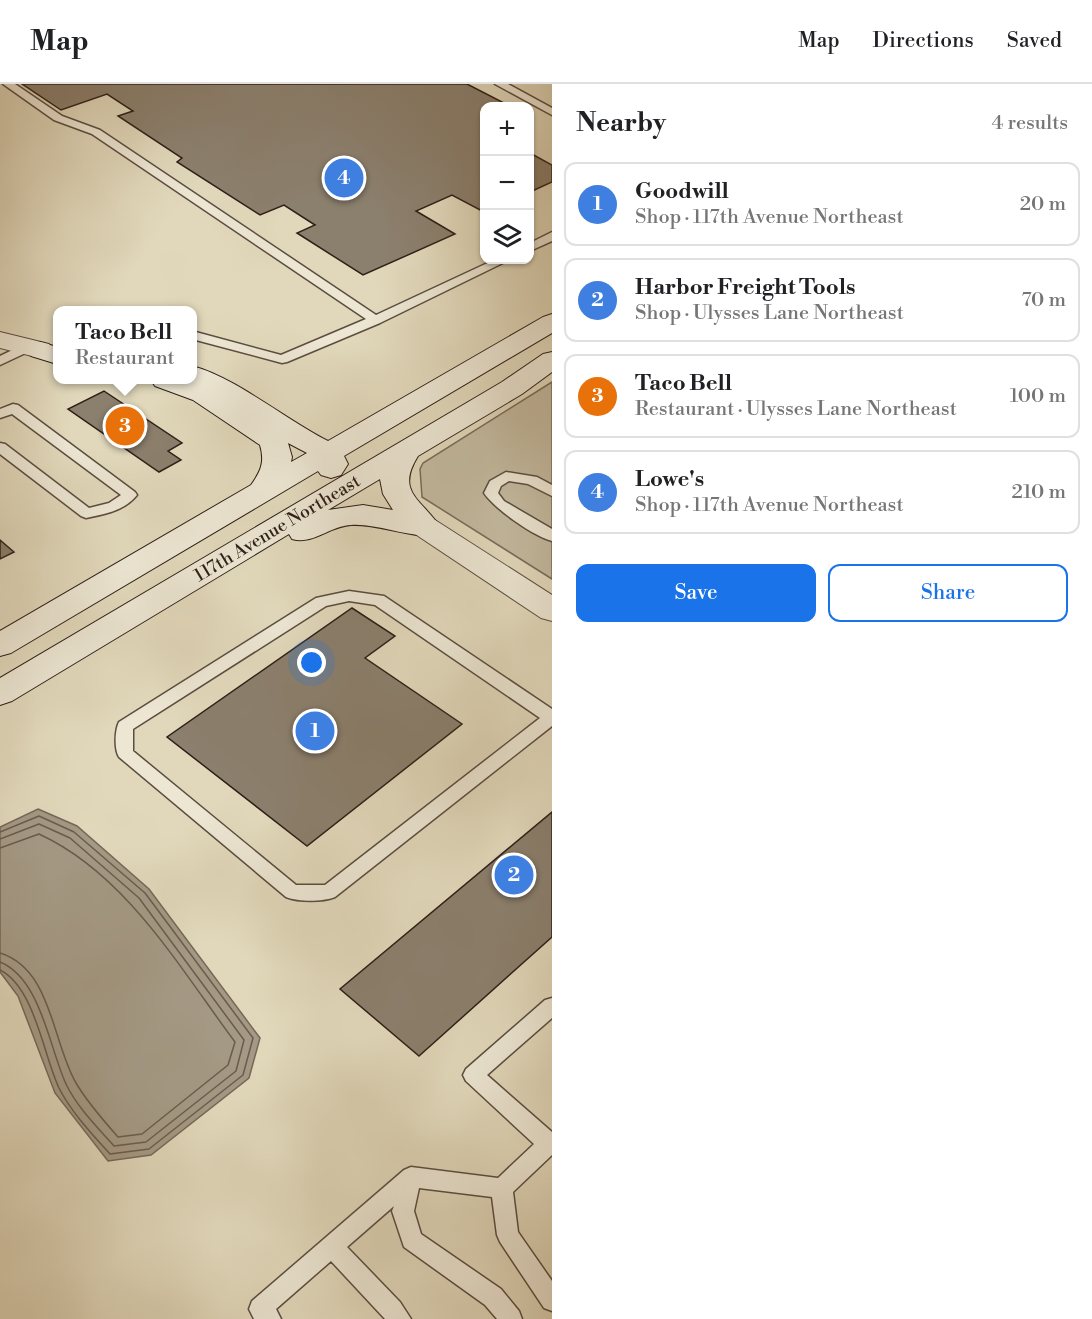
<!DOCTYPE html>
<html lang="en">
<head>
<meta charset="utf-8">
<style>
	body { margin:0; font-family:"Libre Bodoni",serif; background:#f2f2f2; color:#202124 }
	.controls { position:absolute; right:18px; top:18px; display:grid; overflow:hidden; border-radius:12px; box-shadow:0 2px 4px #0004 }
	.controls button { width:54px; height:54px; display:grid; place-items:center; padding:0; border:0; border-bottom:2px solid #e0e0e0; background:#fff; color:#202124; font:30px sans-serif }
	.you { position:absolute; left:312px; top:579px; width:21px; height:21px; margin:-15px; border:4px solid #fff; border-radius:50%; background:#1a73e8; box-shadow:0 0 0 9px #1a73e833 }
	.badge { display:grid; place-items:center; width:39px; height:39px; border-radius:50%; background:#1a73e8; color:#fff; font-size:20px; font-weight:700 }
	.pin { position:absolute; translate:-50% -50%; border:3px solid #fff; box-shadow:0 2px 6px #0006 }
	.popup { position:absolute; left:53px; top:222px; width:144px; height:78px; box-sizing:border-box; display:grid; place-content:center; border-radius:12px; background:#fff; filter:drop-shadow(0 2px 4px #0005); font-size:20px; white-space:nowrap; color:#757577 }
	.popup b { font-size:22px; color:#202124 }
	.popup::after { content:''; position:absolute; left:50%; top:100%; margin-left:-12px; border:12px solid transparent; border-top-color:#fff }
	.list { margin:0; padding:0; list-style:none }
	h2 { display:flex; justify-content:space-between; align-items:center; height:78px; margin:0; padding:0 24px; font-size:26px }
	h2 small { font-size:20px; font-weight:400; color:#757577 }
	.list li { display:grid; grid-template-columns:39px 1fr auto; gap:18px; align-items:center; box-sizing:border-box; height:84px; margin:0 12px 12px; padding:0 12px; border:2px solid #e0e0e0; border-radius:12px }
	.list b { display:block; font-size:22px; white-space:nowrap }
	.list p { margin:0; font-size:20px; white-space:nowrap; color:#757577 }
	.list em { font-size:20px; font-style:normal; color:#757577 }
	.actions { display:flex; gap:12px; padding:18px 24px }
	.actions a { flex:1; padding:14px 0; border:2px solid #1a73e8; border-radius:12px; text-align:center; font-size:21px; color:#1a73e8 }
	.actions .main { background:#1a73e8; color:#fff }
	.icon { flex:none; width:33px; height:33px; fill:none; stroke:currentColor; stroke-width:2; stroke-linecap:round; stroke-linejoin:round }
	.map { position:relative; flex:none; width:552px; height:1235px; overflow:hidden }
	header { display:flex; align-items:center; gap:36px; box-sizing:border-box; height:84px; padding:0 30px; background:#fff; border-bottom:2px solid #e0e0e0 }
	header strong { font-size:28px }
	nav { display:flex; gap:33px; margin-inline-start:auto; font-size:21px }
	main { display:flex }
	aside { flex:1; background:#fff }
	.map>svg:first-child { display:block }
</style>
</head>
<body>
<header>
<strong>Map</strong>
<nav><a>Map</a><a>Directions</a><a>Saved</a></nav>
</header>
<main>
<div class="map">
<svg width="552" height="1235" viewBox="0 0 552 1235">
	<rect width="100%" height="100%" fill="#e1d8bb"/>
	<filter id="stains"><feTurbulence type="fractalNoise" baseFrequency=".00333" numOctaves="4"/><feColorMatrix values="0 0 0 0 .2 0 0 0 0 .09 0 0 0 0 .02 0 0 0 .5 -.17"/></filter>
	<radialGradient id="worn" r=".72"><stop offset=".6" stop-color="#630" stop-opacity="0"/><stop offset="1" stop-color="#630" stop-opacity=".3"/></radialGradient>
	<path fill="#c3b99f" stroke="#786c5c" stroke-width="1.5" d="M552,298v197l-130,-82 -2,-28 3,-6z"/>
	<path fill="#a49984" stroke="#756859" stroke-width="1.5" d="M38,725l39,17 72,63 111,149 -11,40 -98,77 -43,6 -53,-68 -37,-97 -18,-24v-145z"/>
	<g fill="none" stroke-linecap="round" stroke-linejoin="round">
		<path stroke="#695c4e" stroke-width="1.5" d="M0,748l39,-16 35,16 71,61 108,145 -10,37 -94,74 -39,5c-18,-20 -39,-42 -51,-66 -16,-34 -24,-100 -59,-118
			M0,755l39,-15 31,14 69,60 105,142 -8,31 -90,71 -32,4c-17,-19 -37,-39 -48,-62 -17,-37 -25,-105 -66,-122
			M0,764l39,-14c87,40 140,133 196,208l-7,23 -86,69 -24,3c-15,-17 -31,-35 -42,-54 -24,-41 -24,-114 -76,-130"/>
	</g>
	<path fill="#8b7f6d" stroke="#2e1f18" stroke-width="1.5" d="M22,0h445l43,22h-26v106l-32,-17 -36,16 39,23 -92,41 -66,-42 18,-8 -31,-20 -24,10 -83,-53 5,-4 -64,-42 15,-5 -26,-17 -46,16z
		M530,69l22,12v17l-22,10z
		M104,307l78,52 -14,8 13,9 -22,12 -91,-63z
		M0,456l14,12 -14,7z
		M352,524l43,28 -30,22 97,66 -155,122 -140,-109z
		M552,728v125l-133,119 -79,-67z"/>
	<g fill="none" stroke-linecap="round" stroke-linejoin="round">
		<g stroke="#5b4d41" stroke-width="3">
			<path id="lane" d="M3,0h12l47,32 38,14 276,185 118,-55h15l-129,63 -93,39 -5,1 -90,-24v-8l89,24 85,-36 -274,-185 -38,-14z
				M495,0h13l44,24v7z
				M552,148v9l-22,10v-8z
				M27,259l7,4 -2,3 -32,15v-9z
				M13,320l5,1 117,87 2,3c-13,16 -32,19 -51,23l-5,-2 -81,-62v-11l5,1 84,64 20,-5 12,-8 -109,-81 -12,4v-9z
				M506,388l31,5 15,8v11l-24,-12 -19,-3 -8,5 -3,7 6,8 48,28v12c-19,-5 -57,-32 -68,-48l6,-12z
				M349,507l35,5 168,113v17l-217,171c-13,5 -36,5 -49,0l-167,-140c-5,-8 -4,-27 0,-35l197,-124zM349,517l26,4 165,113 -215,167h-29l-163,-134v-22l193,-123z
				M552,914v20l-65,57 65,57v23l-39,37 5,40 34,49v30l-8,-3 -44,-66 -3,-7 -5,-38 -73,-9 -5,23 7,23 80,55 18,22 3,8h-25l-12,-14 -81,-58 -12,-36 2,-5 -47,41 53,55 11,17h-26l-54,-58 -55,48 5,10h-27l-5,-10 3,-8 152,-131 7,-3 87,11 36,-34 -68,-63 -3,-6 3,-6 79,-69z"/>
		</g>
		<g stroke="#5b4d41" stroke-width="2">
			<path id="street" d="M0,248l49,12 4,6 -4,6 -9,2 -40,-10z
				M425,433l10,3 117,75v26l-11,-3 -126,-84 -5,-7 5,-7z"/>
		</g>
		<g stroke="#2e1f18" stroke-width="2">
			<path id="secondary" d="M552,230v19l-208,123 4,8 -7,11 -10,3 -10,-3 -3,-4 -307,182 -11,3v-25l251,-146c10,-14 14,-23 9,-40l-67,-45 -38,-14 -4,-6h41v-14c43,11 94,54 136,75l215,-124zM288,359l19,10 -16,9 1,-5z
				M40,258l17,5v17l-26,-8 -4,-6 4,-6z
				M552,268v20l-30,22 -104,62c-23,37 4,43 22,71l-5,7c-22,6 -56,-11 -84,-9 -22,1 -37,20 -59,14l-3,-5 -277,167 -12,4v-27l502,-296 41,-28zM380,395l3,15 10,16 -30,-5 -35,5z"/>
		</g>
		<use href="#lane" fill="#ece6d3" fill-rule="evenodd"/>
		<use href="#street" fill="#ece6d3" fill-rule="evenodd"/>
		<use href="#secondary" fill="#ece6d3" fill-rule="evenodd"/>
	</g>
	<g text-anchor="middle" stroke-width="4.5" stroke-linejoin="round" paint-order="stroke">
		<g font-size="18" fill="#2e1f18" stroke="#ece6d3">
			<text transform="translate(277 444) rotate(-31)" y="6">117th Avenue Northeast</text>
		</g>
	</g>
	<rect width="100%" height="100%" filter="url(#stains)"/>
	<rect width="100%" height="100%" fill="url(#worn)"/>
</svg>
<div class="controls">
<button>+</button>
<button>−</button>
<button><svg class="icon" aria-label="layers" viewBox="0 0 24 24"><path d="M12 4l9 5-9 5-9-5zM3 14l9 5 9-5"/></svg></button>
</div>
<div class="you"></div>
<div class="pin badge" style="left:315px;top:647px;background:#3f7fe0">1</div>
<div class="pin badge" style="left:514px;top:791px;background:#3f7fe0">2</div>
<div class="pin badge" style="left:125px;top:342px;background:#e8710a">3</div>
<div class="popup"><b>Taco Bell</b>Restaurant</div>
<div class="pin badge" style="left:344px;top:94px;background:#3f7fe0">4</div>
</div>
<aside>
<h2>Nearby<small>4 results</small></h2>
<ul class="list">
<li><span class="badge" style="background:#3f7fe0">1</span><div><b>Goodwill</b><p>Shop · 117th Avenue Northeast</p></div><em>20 m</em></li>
<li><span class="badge" style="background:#3f7fe0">2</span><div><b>Harbor Freight Tools</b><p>Shop · Ulysses Lane Northeast</p></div><em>70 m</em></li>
<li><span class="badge" style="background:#e8710a">3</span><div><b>Taco Bell</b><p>Restaurant · Ulysses Lane Northeast</p></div><em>100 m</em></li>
<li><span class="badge" style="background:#3f7fe0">4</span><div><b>Lowe's</b><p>Shop · 117th Avenue Northeast</p></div><em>210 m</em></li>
</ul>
<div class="actions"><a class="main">Save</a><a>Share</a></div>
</aside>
</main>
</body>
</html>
